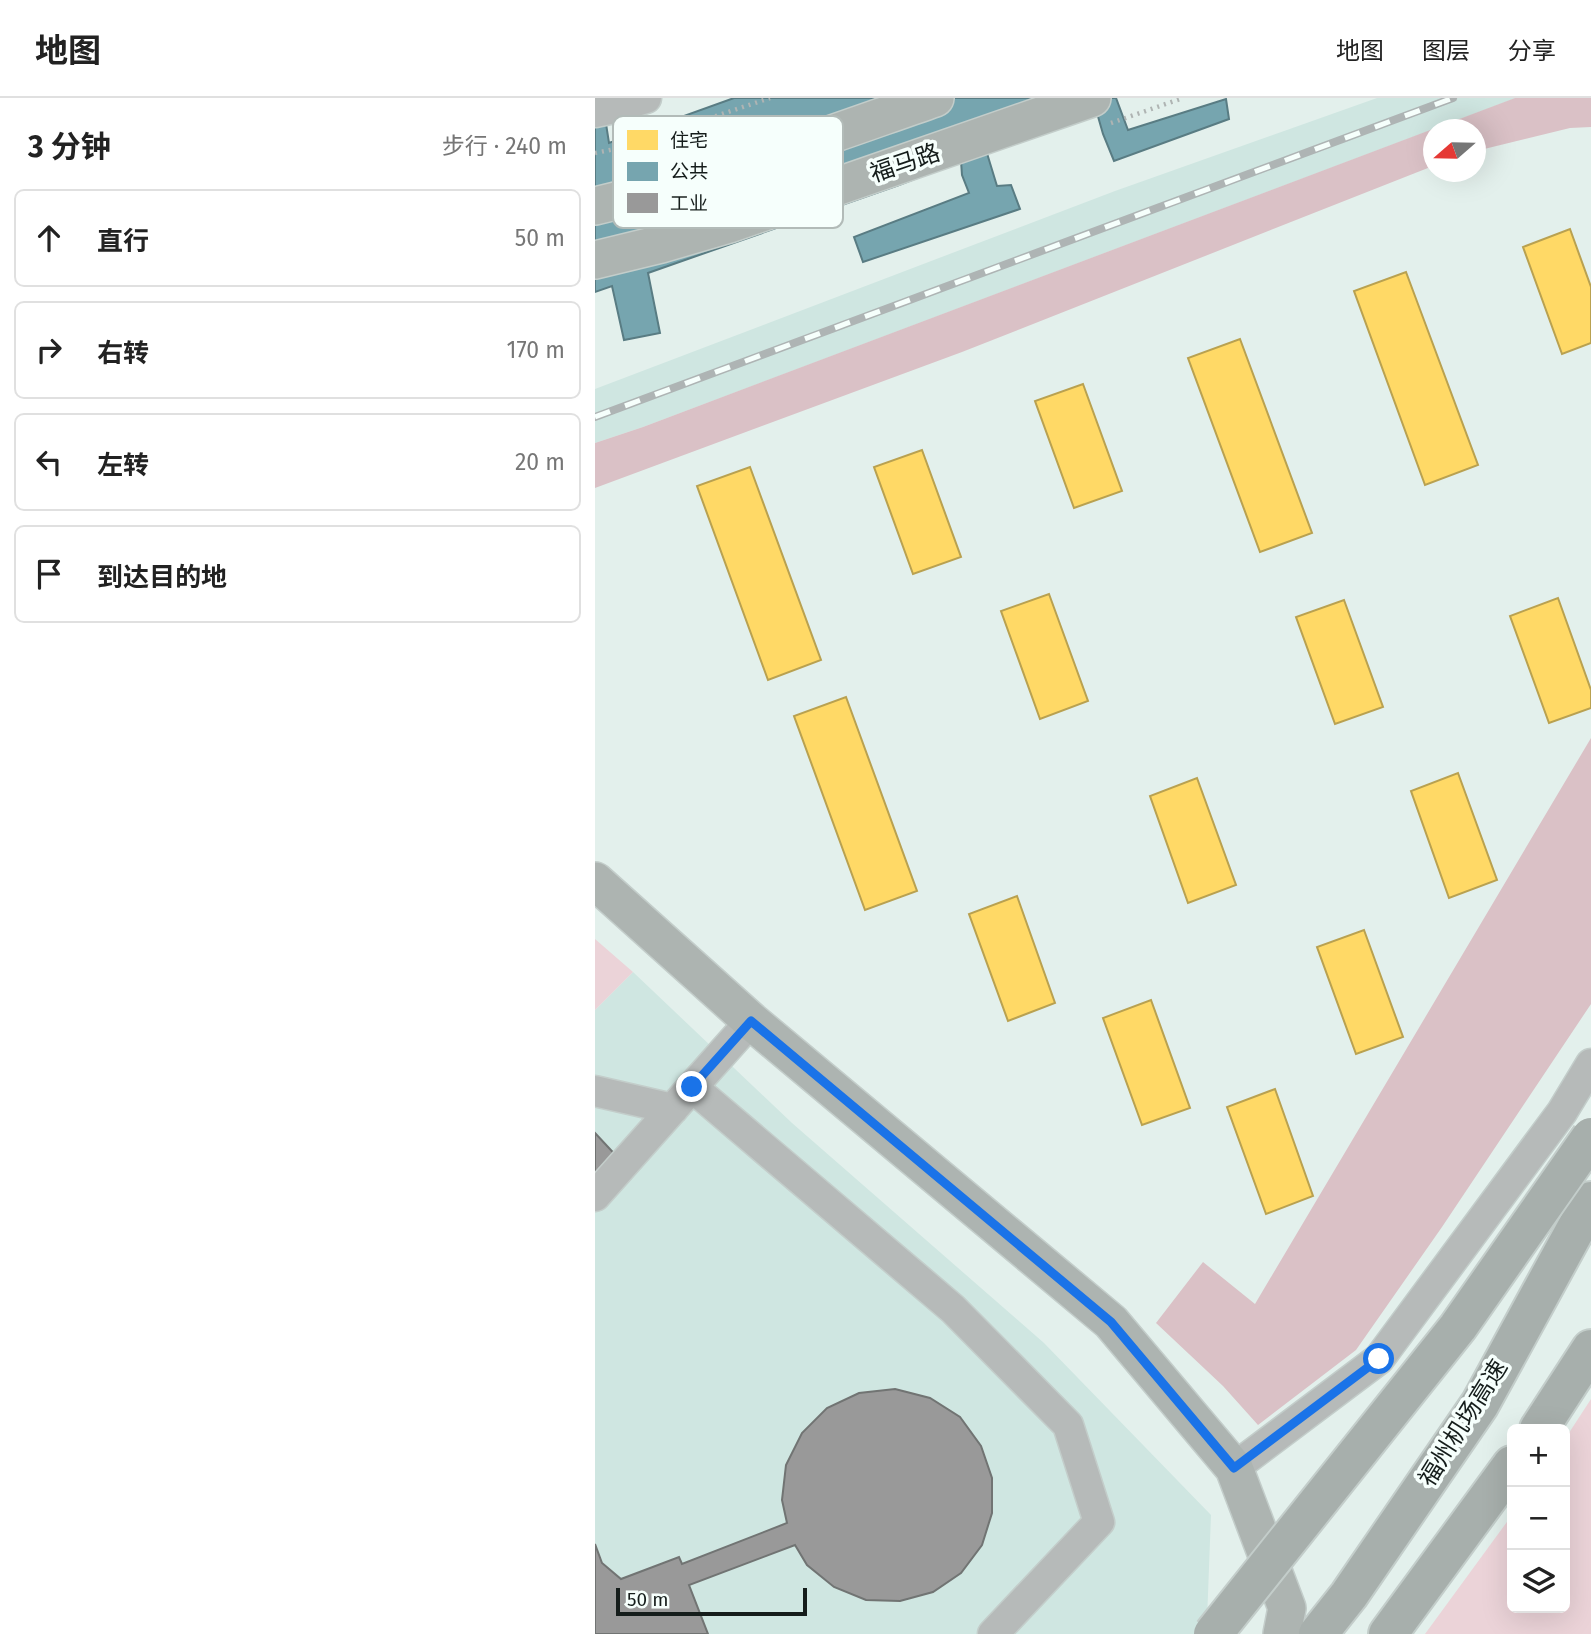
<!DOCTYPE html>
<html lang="zh">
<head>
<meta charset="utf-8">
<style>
	body { margin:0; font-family:"Fira Sans","Noto Sans SC",sans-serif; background:#f2f2f2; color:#222 }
	.controls { position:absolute; right:21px; bottom:21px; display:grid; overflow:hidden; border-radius:10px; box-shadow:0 7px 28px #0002 }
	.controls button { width:63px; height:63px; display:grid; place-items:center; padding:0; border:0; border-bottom:2px solid #e0e0e0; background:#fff; color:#222; font:35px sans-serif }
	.compass { position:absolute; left:828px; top:21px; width:63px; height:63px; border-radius:50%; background:#fff; box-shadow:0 7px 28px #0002; rotate:250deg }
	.scale { position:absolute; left:21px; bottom:18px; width:191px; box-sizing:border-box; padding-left:7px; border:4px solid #151d1b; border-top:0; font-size:19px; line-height:24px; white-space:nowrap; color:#151d1b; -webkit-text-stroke:5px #f6fffc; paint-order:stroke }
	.stop { position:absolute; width:21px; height:21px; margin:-16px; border:5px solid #1a73e8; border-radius:50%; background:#fff }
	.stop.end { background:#1a73e8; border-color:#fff; box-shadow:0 2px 7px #0008 }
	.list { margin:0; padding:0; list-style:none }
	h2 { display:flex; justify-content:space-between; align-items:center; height:91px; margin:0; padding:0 28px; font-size:30px }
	h2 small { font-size:23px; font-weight:400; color:#767676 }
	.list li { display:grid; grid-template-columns:46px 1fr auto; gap:21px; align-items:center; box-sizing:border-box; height:98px; margin:0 14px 14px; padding:0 14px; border:2px solid #e0e0e0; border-radius:10px }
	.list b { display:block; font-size:26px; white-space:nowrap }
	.list em { font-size:23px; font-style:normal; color:#767676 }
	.icon { flex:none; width:38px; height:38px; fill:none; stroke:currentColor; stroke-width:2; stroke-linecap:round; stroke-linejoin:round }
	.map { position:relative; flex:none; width:996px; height:1536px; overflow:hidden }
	header { display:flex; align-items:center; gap:42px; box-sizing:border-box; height:98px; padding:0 35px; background:#fff; border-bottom:2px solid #e0e0e0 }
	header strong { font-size:33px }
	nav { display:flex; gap:38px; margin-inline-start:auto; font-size:24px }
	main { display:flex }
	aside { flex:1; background:#fff }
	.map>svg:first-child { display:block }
</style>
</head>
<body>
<header>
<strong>地图</strong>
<nav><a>地图</a><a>图层</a><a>分享</a></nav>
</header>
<main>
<aside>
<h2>3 分钟<small>步行 · 240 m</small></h2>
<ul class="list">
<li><svg class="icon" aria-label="ahead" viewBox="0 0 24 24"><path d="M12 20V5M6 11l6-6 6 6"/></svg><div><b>直行</b></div><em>50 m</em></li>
<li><svg class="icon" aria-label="right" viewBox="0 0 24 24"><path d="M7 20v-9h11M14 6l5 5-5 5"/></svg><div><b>右转</b></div><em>170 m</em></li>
<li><svg class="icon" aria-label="left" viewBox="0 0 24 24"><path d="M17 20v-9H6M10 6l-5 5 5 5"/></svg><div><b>左转</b></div><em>20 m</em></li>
<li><svg class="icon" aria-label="arrive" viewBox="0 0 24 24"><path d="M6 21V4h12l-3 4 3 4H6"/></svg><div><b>到达目的地</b></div></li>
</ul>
</aside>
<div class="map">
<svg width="996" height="1536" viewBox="0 0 996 1536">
	<rect width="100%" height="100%" fill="#e3f0ec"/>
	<path fill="#cfe6e1" d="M782,0h139l-873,329 -48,16v-54l520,-198z
		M38,874l159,151 252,220 167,172 -4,105 -13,14h-599v-624z"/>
	<path fill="#ebd3d8" d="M0,841l38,33 -38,38z
		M996,1301v235h-166l87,-119v93h53v-169z"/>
	<path fill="#dac1c6" d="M920,0h76v29l-21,1 -94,23 -1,-21h-42v36l-471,186 -367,136v-45l48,-16z
		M996,640v266l-149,223 -86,123 -98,75 -35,-39 -67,-63 47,-61 52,42z"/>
	<path fill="#ffd966" stroke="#b9a150" stroke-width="2" d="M975,131l21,58v56l-29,11 -39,-107z
		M811,174l72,193 -53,20 -71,-194z
		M645,241l72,194 -52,19 -72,-194z
		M488,286l39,107 -48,17 -39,-107z
		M327,352l39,107 -48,17 -39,-107z
		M155,369l71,193 -53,20 -71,-194z
		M454,496l39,107 -48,18 -39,-108z
		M963,500l33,92v18l-42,15 -39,-107z
		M749,502l39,107 -48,17 -39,-107z
		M251,599l71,194 -52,19 -71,-194z
		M863,675l39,107 -48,18 -38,-107z
		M602,680l39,107 -48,18 -38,-107z
		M422,798l38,107 -47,18 -39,-107z
		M769,832l39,107 -47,17 -39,-107z
		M556,902l39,108 -48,17 -39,-107z
		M680,991l38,107 -47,18 -39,-107z"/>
	<path fill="#76a5af" stroke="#597c83" stroke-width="2" d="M0,0h7l7,45 125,-45h382l12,32 98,-31 3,20 -115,42 -11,-27 -10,-35 -111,38 15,49 14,-1 9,24 -157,53 -9,-25 115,-44 -7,-18 -1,-14 -62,24 -251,88 12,60 -36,7 -12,-54 -17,6z"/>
	<path fill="#999" stroke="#717473" stroke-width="2" d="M0,1035l27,29 -27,25z
		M300,1291l35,9 30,19 21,29 11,32v35l-10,32 -21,28 -28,19 -33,9 -34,-1 -32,-13 -27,-22 -12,-20 -106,40 19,49h-113v-90l7,19 19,16 58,-22 3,7 105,-41 -5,-23 4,-35 16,-32 25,-25 32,-15z"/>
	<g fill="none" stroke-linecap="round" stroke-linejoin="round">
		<g stroke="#c3cdca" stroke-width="33">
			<path id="minor" d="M0,14l19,-4 32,-10
				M97,989l261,222 115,116 31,97 -106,112
				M0,993l78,18
				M0,1098l156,-175
				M639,1370l145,-109 183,-247 29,-48"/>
		</g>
		<g stroke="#c3cdca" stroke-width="40">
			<path id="major" d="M0,108c116,-27 228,-69 340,-108
				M0,162l66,-16 68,-20 363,-126
				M0,783l156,140 360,301 123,146 53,140 -5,26"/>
		</g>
		<g stroke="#c3cdca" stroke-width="42">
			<path id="highway" d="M944,1331l52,-80
				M723,1536l31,-39 131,-191 111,-203
				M793,1536l124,-169"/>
		</g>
		<path stroke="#afb4b3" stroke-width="4.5" stroke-dasharray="2 5" stroke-linecap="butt" d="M516,25l72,-25
			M0,55l25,-5 150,-50"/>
		<use href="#minor" stroke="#b6bab9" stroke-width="30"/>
		<use href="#major" stroke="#adb4b1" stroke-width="37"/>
		<use href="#highway" stroke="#a7afac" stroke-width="38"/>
		<g stroke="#aeb4b4" stroke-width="8">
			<path id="rail" d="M0,319l858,-319"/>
		</g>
		<use href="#rail" stroke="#f6fffc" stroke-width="5" stroke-dasharray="16" stroke-linecap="butt"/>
		<g stroke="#c3cdca" stroke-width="42" stroke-linecap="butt">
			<path id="highway-bridge" d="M618,1536l245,-307 133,-190"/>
		</g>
		<use href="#highway-bridge" stroke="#a7afac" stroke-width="38"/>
	</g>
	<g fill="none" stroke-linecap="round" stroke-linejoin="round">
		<path stroke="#1a73e8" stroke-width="9" d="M97,989l59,-66 360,301 123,146 145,-109"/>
	</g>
	<g text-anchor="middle" stroke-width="7" stroke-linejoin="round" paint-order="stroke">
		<g font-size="24" fill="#151d1b" stroke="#f6fffc">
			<text transform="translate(310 65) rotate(-19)" y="8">福马路</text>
			<text transform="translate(868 1325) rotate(-58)" y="8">福州机场高速</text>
		</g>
	</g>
	<rect x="18" y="18" width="230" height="112" rx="10" fill="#f6fffc" stroke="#b2bbb8" stroke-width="2"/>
	<rect x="32" y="32" width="31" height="20" fill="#ffd966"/>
	<rect x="32" y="64" width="31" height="19" fill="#76a5af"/>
	<rect x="32" y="95" width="31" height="20" fill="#999"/>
	<g font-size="19" fill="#151d1b">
		<text x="75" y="49">住宅</text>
		<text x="75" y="80">公共</text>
		<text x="75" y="112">工业</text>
	</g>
</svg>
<div class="controls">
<button>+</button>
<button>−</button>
<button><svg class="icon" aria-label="layers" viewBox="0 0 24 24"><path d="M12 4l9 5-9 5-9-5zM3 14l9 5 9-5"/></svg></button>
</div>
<svg class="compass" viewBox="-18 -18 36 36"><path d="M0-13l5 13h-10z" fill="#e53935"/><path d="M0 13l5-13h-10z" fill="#767676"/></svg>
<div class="scale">50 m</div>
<div class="stop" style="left:784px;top:1261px"></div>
<div class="stop end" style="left:97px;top:989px"></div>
</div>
</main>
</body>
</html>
